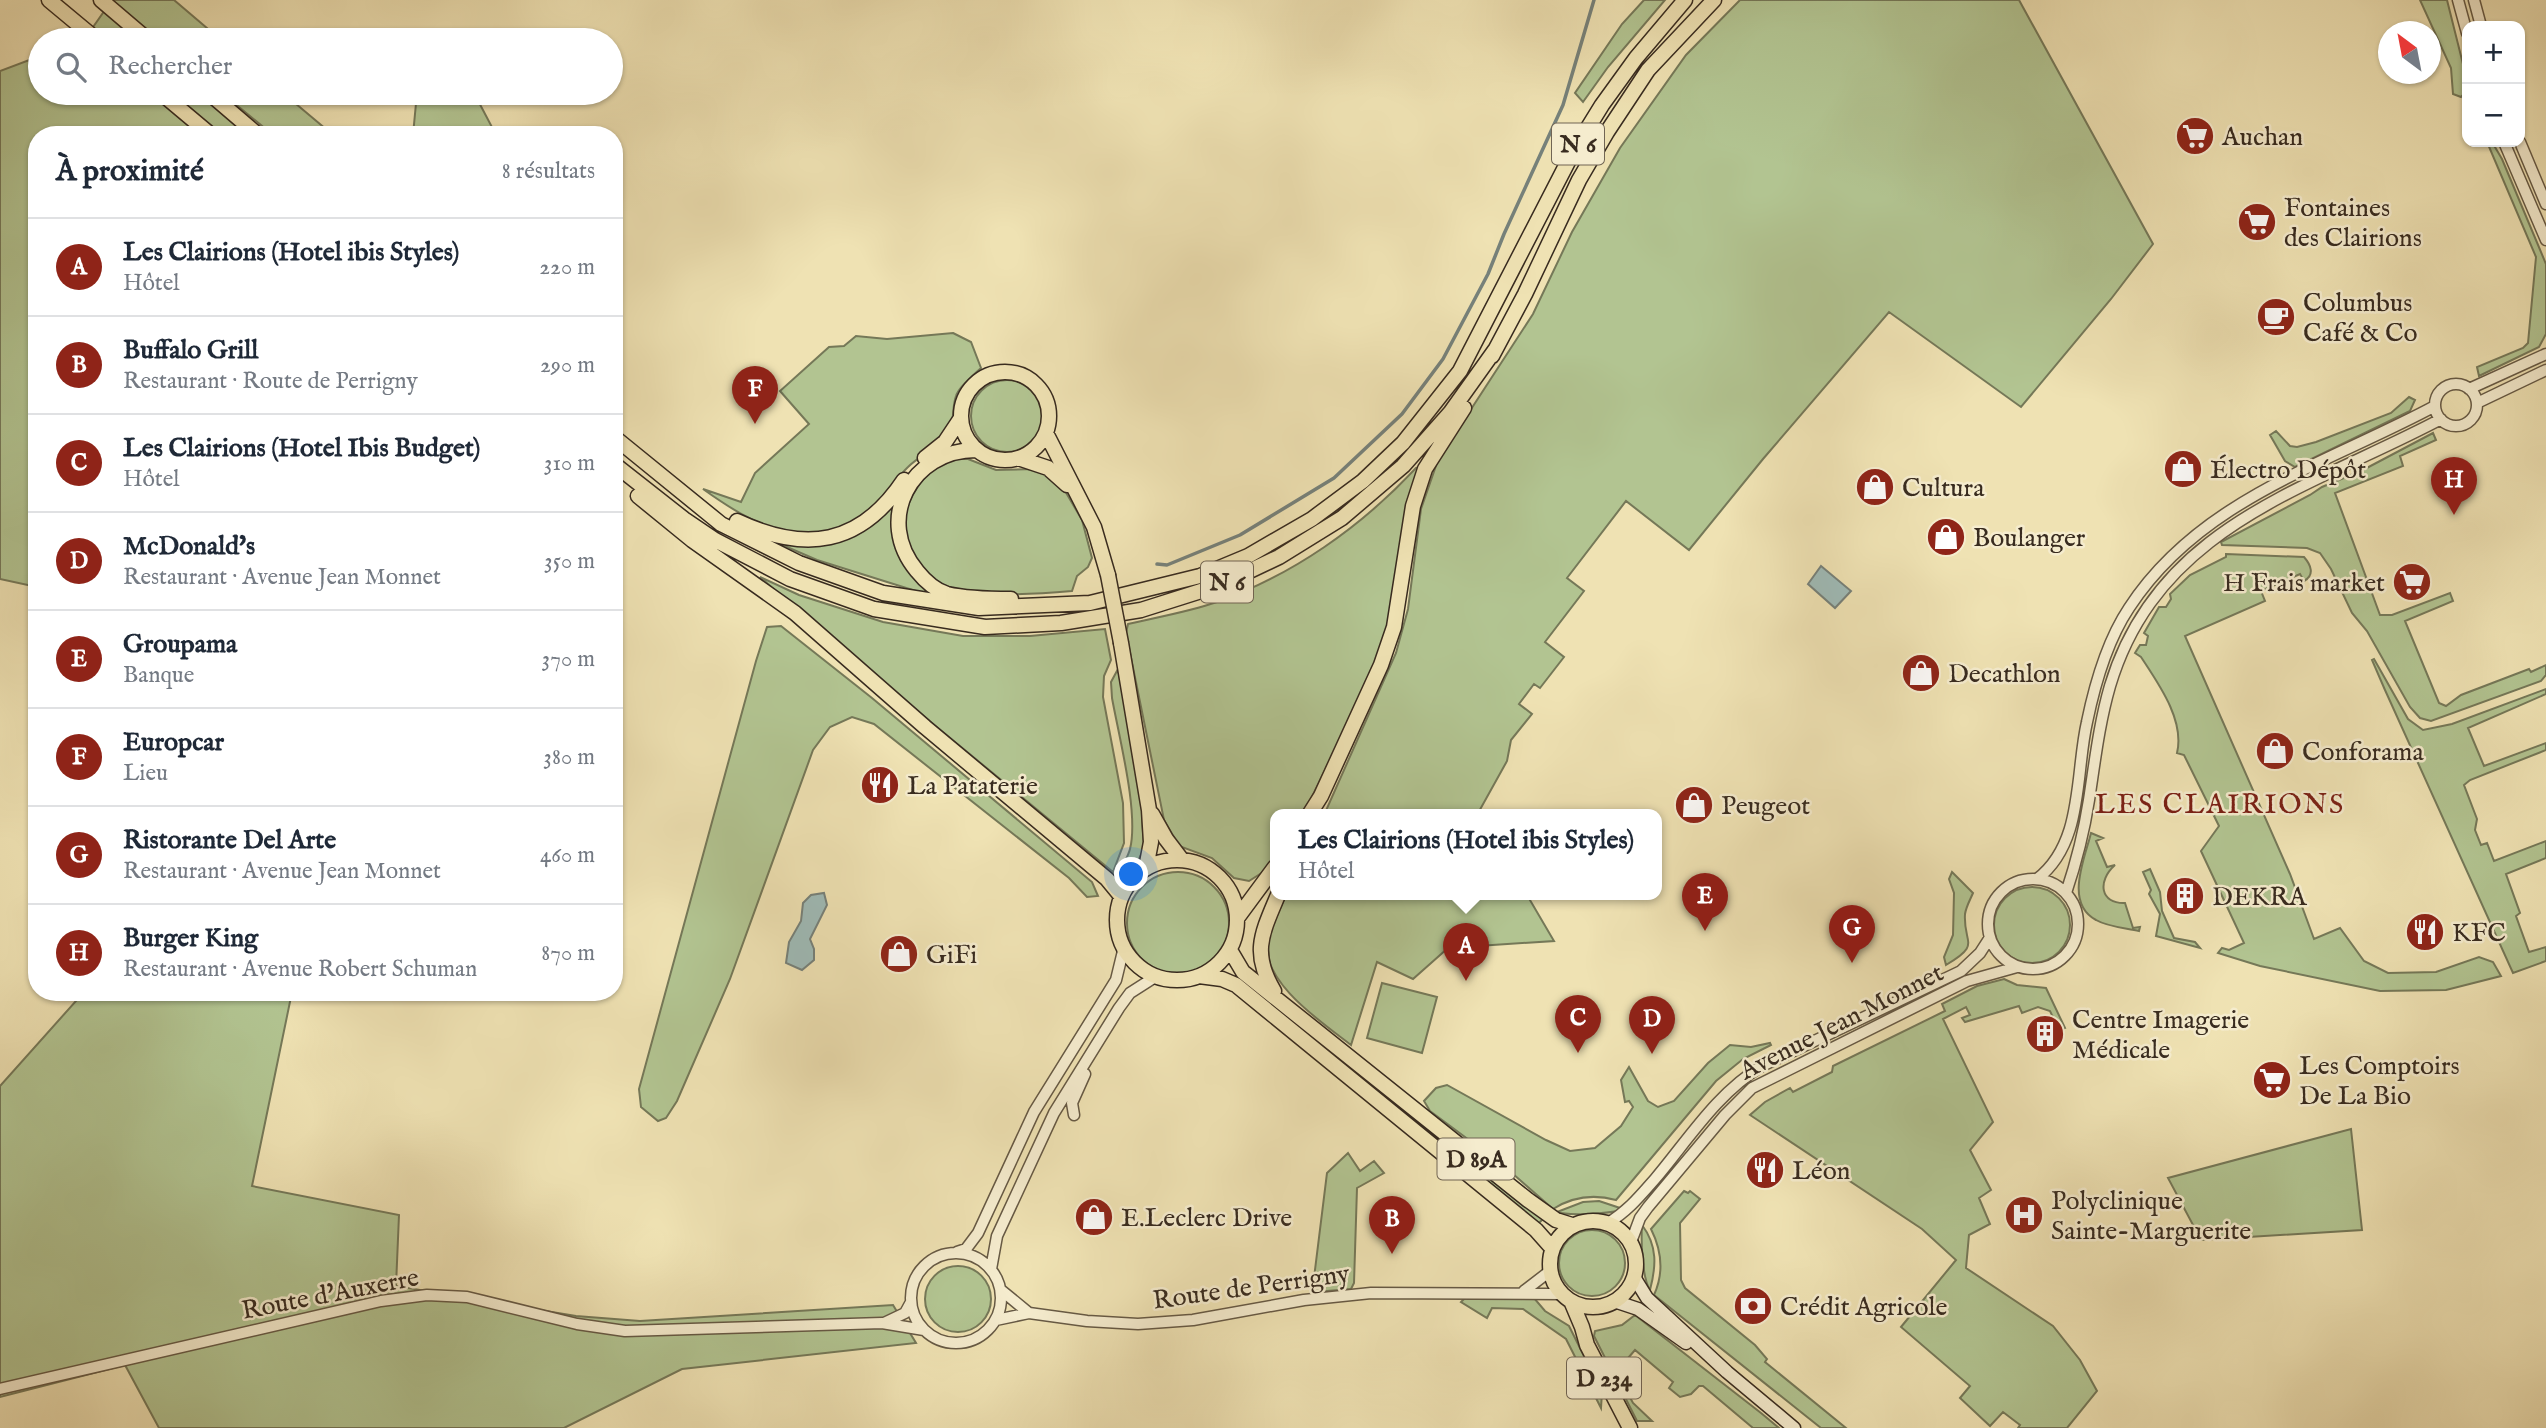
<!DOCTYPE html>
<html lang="fr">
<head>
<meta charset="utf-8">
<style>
	body { margin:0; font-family:"IM FELL English",serif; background:#f6f6f7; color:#1f2937 }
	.controls { position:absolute; right:21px; top:21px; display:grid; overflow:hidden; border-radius:14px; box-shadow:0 2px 5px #0004 }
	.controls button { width:63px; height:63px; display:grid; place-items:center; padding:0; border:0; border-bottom:2px solid #e0e1e3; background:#fff; color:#1f2937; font:35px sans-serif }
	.compass { position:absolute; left:2378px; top:21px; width:63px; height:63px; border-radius:50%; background:#fff; box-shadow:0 2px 5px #0004; rotate:328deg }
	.you { position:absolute; left:1132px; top:875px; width:24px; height:24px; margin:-18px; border:5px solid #fff; border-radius:50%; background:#1a73e8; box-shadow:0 0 0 10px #1a73e833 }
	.badge { display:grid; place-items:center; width:46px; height:46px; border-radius:50%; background:#8f2418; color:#fff; font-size:23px; font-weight:700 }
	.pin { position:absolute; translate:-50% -58px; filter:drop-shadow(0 2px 4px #0008) }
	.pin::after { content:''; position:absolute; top:37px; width:24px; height:21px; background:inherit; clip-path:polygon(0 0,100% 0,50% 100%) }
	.popup { position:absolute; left:1270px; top:809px; width:392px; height:91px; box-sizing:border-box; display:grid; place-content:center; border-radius:14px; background:#fff; filter:drop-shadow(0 2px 5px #0005); font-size:23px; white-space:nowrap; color:#747a83 }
	.popup b { font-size:26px; color:#1f2937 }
	.popup::after { content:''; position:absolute; left:50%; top:100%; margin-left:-14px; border:14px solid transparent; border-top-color:#fff }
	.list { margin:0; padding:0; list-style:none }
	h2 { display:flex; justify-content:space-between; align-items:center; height:91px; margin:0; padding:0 28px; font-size:30px }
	h2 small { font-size:23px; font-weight:400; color:#747a83 }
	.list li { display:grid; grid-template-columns:46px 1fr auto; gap:21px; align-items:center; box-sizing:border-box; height:98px; padding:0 28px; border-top:2px solid #e0e1e3 }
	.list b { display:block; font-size:26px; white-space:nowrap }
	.list p { margin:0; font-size:23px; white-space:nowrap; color:#747a83 }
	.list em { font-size:23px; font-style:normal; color:#747a83 }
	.icon { flex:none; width:38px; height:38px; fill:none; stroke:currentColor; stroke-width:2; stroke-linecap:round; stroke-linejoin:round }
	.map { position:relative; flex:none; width:2546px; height:1428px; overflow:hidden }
	.search { position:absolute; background:#fff; box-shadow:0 2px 5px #0004; left:28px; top:28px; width:595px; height:77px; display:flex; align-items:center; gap:18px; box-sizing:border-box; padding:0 24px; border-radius:38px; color:#747a83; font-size:26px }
	.panel { position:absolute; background:#fff; box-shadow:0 2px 5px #0004; left:28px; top:126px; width:595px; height:875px; border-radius:28px }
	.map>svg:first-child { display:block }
</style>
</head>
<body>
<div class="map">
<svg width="2546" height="1428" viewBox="0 0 2546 1428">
	<rect width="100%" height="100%" fill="#efe2b3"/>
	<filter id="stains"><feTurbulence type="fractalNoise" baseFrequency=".00286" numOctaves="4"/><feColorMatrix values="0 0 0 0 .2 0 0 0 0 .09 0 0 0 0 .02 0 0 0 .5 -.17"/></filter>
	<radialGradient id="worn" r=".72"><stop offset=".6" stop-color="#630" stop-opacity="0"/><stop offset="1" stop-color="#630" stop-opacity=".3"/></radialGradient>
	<path fill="#b2c491" stroke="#757858" stroke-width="2" d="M112,0h62l47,40h-137z
		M1644,0h21l-57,67 -25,35 -8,-9 47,-69z
		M1740,0h279l134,244 -42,55 -90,108 -132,-95 -126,147 -74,91 -63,-49 -59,77 17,13 -39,51 19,15 -24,31 -6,-4 -15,20 13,10 -21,26 -4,21 -30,54h-153l72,-162 12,-44 13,-100 17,-49 95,-146 39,-82 48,-84 66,-93z
		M2420,0h27l20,80v11l-6,6 -8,-3 -2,-26z
		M40,56v37h177l30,42h-210v452l-37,-8v-508z
		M222,93h61l50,42h-60z
		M417,93h57l20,38v4h-81z
		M2487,142h5l10,17 44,105v70l-7,13 -60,29 -2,-9 46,-19 5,-5 8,-86z
		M953,333l18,9 10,26c-7,7 -22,18 -25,28 -5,14 0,27 -10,41 -10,12 -27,19 -38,30 -13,12 -20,30 -34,41 -62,49 -115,21 -171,-19l38,13 14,-29 54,-49 -29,-33 49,-44 15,-1 12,-10 31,3z
		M971 416a36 36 0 1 1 72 0a36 36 0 1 1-72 0Z
		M2409,397l6,3 -5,11 -115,56 -10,-6 -15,-26 6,-4 14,15 7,1 19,-5 75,-29z
		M2433,433l3,7 -36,16 3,10 -68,27 45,122h12l58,-22 3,8 -48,20 34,82 7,3 15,-11 68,-26 2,3 15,-7v10l-5,6 -110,40 -11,-3 -10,-11 -43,-76 -15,-18 -21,-44 -11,-16 -13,-5 -85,-3 -1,-3 89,-47 12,-8 41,-17z
		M968,459l28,11 40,-1 25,15 21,36 10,38 -4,9 -11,9 -5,15c-34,3 -99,8 -128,-6 -10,-4 -18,-13 -24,-21 -7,-10 -16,-21 -16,-33 -1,-29 20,-63 48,-71 5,-2 12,-1 16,-1z
		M1420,467l-25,137 -22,68 -70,143h-28v45l-4,7 -22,14 -15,-3 -22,-20 -33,-12 -15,-26 -38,-187 2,-9c30,-7 60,-12 89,-22 76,-27 144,-75 199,-134z
		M892,506l3,1 -2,17 42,73 -118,-37 -37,-16c49,2 78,-2 112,-38z
		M2226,554l78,3c7,8 11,18 0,24l-4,-7 -39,17 4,10 -80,35 105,238 24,65 26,-11 24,33 24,12 48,-1 43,-15 14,5 8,14 -55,14 -66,1 -120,-25 -42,-13 4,-5 7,2 15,-7 -43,-92 18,-25 -35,-71 -7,-2c8,-33 -19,-70 -36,-96l-6,-4 5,-8h6l2,-9 -4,-3 15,-26h7l5,-8 -1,-5 20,-19 36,-18z
		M760,577l39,18 84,27 80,14h67l75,-7 6,31 -7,16 -1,21 20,106 1,40 -11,29 -254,-209z
		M781,626l91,72 220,184 6,14 -11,1 -18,-19 -195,-154 -22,-7 -22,10 -17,23 -83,229 -53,122 -11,17 -8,3 -17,-14 -2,-18 117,-428 11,-34z
		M2374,659l34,60 15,11 29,-6 94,-35v5l-78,34 16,38 62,-23v7l-76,30 -6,5 13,34 -2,11 6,15 6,-2 7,18 52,-20v17l-40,16 14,39 -4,3 13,36 17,-5v14l-33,12 -128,-283 -13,-30z
		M1118,669l27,146 -3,2 2,31 -5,11 -19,19 -1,-4c3,-8 9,-17 11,-25 9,-36 -11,-112 -18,-151l-1,-16z
		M2091,833l12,5 -7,3 11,26 8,-2c-18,16 -15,39 10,38l8,25 7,-1 -1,4c-13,-3 -31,-4 -43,-11 -32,-17 -11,-62 -5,-87z
		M2150,869l10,23 2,19 12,27 21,4 5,6 -44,-12 4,-22 -11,-20 2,-4 -8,-18z
		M1127 923a51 51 0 1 1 102 0a51 51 0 1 1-102 0Z
		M1952,872l21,21c-3,7 -7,14 -8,21 -2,30 17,30 -19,51l-2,-8 9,-22 1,-42 -5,-14z
		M1994 925a38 38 0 1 1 76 0a38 38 0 1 1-76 0Z
		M1286,895h241l27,46 -106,7 -35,31 -36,-17 -26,83c-27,-21 -93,-65 -83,-105 3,-15 12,-30 18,-45z
		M2004,979l13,6 29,3 19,40 -6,2 -9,-19 -12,-4 -16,6 -3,-7 -54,16 -3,-4 8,-3 -4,-8 -23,12 50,103 -23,28 21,40 -12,8 11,26 -21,11 -3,33 87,58 27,34 17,31 -30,37h-49l2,-3 -17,-13 -13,14 -30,-28 10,-12 -69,-59 55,-67 -34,-31 -172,-114 15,-13 25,-14 3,4 39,-20 1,-6 112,-55 -3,-7 35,-18z
		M1382,983l55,14 -15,56 -55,-15z
		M84,992h208l-40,194 147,29 -3,71 180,30 64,5 253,-16 23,38 -234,26 -118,59h-405l-34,-63 -125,32v-311z
		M1770,1043l1,2 -28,14 -27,22 -100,119c-22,-6 -44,-3 -63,9l-49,-43 -74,-55 -6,-10 12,-13 11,-3 99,55 24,11 25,-3 26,-22 12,-19 -4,-6 -4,1 -4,-22 8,-13 19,34 10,6 16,-6 34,-38 22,-18 21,2z
		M1421,1122l122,97 -4,4 -122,-97z
		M2351,1129l11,101 -161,10 -33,-62z
		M1348,1153l12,18 14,-10 10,12 -27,15 -3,95 -3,6 -36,3 -2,-6 14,-113z
		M1684,1191l4,2 2,-2 10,8 -20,24 1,57 4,8 70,57 12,14 -2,3 81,66h-25l-167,-133c10,-22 8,-44 -3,-66z
		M1599,1201l24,8c-11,5 -55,7 -66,3l26,-10z
		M1642,1225c16,21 14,42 8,65 -8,-12 -9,-49 -8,-65z
		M1559 1263a33 33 0 1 1 66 0a33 33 0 1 1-66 0Z
		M925 1299a33 33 0 1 1 66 0a33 33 0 1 1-66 0Z
		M1465,1298h69l11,13 24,15 33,66 -1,16 -35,-69 -43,-30 -31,-1 -5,10 -26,-16z
		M1635,1315l126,98 18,15h-26l-50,-42h-4l-8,8 -11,3 -11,-9 4,-6 -38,-32 -19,22 17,31 19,18h-15l-43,-85 1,-5 27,-6z"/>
	<path fill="#9fbbb7" stroke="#76817a" stroke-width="2" d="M1821,566l30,25 -16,17 -27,-24z
		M824,893l3,12 -17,34 4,10v11l-12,10 -16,-7 3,-21 12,-21 2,-18 8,-8z"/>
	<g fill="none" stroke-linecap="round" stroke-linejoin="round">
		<path stroke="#76817a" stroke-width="3.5" d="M1157,564l10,1 73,-30 94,-57 68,-64 41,-55 45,-85 16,-40 59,-129 31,-105"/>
		<g stroke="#665944" stroke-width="13">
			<path id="tertiary" d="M2458,0l9,33
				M2474,0l7,26
				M2504,142l42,98
				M2520,142l26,62
				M2435 405a21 21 0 1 1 42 0a21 21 0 1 1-42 0Z
				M2469,389l77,-35
				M2477,403l69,-33
				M1988 924a45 45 0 1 1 90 0a45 45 0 1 1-90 0Z
				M2037,879c47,-36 38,-105 50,-157 8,-39 20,-81 42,-114 71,-109 198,-144 306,-202
				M2066,893c10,-30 18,-61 23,-93 6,-39 10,-76 21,-114 48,-161 199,-197 331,-267
				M1074,1115l-2,-12 13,-29
				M1608,1223c20,-12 32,-27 47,-44 33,-39 62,-86 107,-113l199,-95 19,-18 9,-14
				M1631,1242l9,-24 8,-11 77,-92 27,-27 215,-107 50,-14
				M957,1252l9,-3 12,-16 56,-121 82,-132 8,-33
				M911 1298a45 45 0 1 1 90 0a45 45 0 1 1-90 0Z
				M991,1269l6,-33 57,-123 65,-105 11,-15 25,-16
				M1001,1290l28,23 58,8 51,3 55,-4 111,-20 67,-7 191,1
				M1524,1291l26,-20
				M996,1320l33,-7
				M884,1323l21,-10 6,-11
				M0,1389l381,-88 46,-6 40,2 110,27 48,7 257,-8 42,7"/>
		</g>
		<g stroke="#382b1f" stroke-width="15">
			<path id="secondary" d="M1634,1277l13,21 80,74 67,56
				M1614,1301l24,8 48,34"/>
		</g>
		<g stroke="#382b1f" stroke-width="17">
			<path id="primary" d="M49,0l48,40
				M101,0l47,40
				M161,93l50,42
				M209,93l49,42
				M1492,356l33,-62 54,-114 28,-48 41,-62 66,-70
				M961 416a44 44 0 1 1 88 0a44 44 0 1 1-88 0Z
				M1046,433l48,94 14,48
				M614,437l107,87 78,39 84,30 96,15 111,-5 110,-27 48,-20 64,-37 51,-38 40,-38 57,-72 113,-219 29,-47 34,-47 49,-58
				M976,450c-65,0 -102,70 -59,121 8,10 18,19 30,23 17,4 46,5 64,5
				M925,458l20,-16 16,-24
				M1018,458l30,10 19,17
				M614,464l70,55 31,21 75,39 84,30 111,18 76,-4 80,-13 79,-25 59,-28 63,-39 61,-52 47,-53 45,-63
				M638,496l54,44 103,73 130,114 182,152 14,17
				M737,521c68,32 123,25 167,-41
				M1121,643l28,167 2,32 -5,26
				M1152,814l14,25 16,21
				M1309,815l12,-19 60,-131 13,-38 19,-121 12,-37 39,-61
				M1117 920a60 60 0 1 1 120 0a60 60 0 1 1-120 0Z
				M1238,917l37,-50
				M1230,950l13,22 285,228 28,20 16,5
				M1199,976l23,3 14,6 300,245 16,18
				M1274,991c-23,-38 -12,-58 4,-96
				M1550 1264a43 43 0 1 1 86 0a43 43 0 1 1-86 0Z
				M1571,1301l11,26 5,18 43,83"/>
		</g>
		<use href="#tertiary" stroke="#f5ecce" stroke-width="10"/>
		<use href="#secondary" stroke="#f5ecce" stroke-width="12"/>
		<use href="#primary" stroke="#efe2b3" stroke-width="14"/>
		<g stroke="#382b1f" stroke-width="17" stroke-linecap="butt">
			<path id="primary-bridge" d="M1108,575l13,68"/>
		</g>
		<use href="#primary-bridge" stroke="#efe2b3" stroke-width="14"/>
	</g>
	<defs>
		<g id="supermarket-disc" transform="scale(2.0125)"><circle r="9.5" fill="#8f2418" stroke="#f5ecce"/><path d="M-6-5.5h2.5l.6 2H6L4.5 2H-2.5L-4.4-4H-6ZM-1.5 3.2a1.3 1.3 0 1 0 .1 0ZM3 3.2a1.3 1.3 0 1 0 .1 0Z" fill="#fff"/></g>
		<g id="cafe-disc" transform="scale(2.0125)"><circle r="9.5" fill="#8f2418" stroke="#f5ecce"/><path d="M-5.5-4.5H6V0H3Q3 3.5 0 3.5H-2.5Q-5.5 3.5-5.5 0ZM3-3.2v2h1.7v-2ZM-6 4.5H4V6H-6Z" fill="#fff"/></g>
		<g id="shop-disc" transform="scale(2.0125)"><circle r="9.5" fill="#8f2418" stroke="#f5ecce"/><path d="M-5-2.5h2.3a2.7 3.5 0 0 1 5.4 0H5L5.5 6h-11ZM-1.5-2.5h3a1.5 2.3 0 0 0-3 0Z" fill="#fff"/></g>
		<g id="restaurant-disc" transform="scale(2.0125)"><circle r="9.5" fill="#8f2418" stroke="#f5ecce"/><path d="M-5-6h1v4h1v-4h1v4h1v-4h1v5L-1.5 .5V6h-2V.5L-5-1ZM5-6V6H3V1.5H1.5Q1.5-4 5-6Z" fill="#fff"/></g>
		<g id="building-disc" transform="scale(2.0125)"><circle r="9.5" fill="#8f2418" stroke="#f5ecce"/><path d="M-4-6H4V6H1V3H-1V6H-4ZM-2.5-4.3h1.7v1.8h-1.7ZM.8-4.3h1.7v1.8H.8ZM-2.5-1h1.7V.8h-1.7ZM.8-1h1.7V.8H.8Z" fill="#fff"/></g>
		<g id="hospital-disc" transform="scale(2.0125)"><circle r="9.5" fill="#8f2418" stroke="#f5ecce"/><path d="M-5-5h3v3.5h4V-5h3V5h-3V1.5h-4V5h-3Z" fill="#fff"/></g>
		<g id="bank-disc" transform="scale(2.0125)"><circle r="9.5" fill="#8f2418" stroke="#f5ecce"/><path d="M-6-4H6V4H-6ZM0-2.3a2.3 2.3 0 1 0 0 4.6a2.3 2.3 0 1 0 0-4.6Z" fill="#fff"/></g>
	</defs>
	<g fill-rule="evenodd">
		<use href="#supermarket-disc" x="2195" y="136"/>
		<use href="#supermarket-disc" x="2257" y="222"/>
		<use href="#cafe-disc" x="2276" y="317"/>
		<use href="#shop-disc" x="2183" y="469"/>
		<use href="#shop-disc" x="1875" y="487"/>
		<use href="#shop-disc" x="1946" y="537"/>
		<use href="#supermarket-disc" x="2412" y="582"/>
		<use href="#shop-disc" x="1921" y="673"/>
		<use href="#shop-disc" x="2275" y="751"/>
		<use href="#restaurant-disc" x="880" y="785"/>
		<use href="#shop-disc" x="1694" y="805"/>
		<use href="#building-disc" x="2185" y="896"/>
		<use href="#restaurant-disc" x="2425" y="932"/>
		<use href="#shop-disc" x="899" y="954"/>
		<use href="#building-disc" x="2045" y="1034"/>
		<use href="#supermarket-disc" x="2272" y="1080"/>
		<use href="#restaurant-disc" x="1765" y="1170"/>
		<use href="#hospital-disc" x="2024" y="1215"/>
		<use href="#shop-disc" x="1094" y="1217"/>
		<use href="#bank-disc" x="1753" y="1306"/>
	</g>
	<g text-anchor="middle" stroke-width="5" stroke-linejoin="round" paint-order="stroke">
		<g fill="#f5ecce" stroke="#716554" stroke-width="2">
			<rect x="1552" y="123.5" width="52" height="41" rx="5"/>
			<rect x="1201" y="561.5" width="52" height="41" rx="5"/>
			<rect x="1437.5" y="1138.5" width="77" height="41" rx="5"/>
			<rect x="1567" y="1357.5" width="74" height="41" rx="5"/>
		</g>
		<g font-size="24" font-weight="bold" fill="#382b1f">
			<text x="1578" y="152">N 6</text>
			<text x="1227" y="590">N 6</text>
			<text x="1476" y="1167">D 89A</text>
			<text x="1604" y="1386">D 234</text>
		</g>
		<g font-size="26" fill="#382b1f" stroke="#f5ecce" text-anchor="start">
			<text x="2222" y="145">Auchan</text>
			<text x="2284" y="216">Fontaines<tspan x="2284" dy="30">des Clairions</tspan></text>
			<text x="2303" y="311">Columbus<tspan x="2303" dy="30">Café &amp; Co</tspan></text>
			<text x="2210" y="478">Électro Dépôt</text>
			<text x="1902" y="496">Cultura</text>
			<text x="1973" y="546">Boulanger</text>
			<text x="2385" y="591" text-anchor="end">H Frais market</text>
			<text x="1948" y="682">Decathlon</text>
			<text x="2302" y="760">Conforama</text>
			<text x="907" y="794">La Pataterie</text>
			<text x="1721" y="814">Peugeot</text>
			<text x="2212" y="905">DEKRA</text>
			<text x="2452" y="941">KFC</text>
			<text x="926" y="963">GiFi</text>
			<text x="2072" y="1028">Centre Imagerie<tspan x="2072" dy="30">Médicale</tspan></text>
			<text x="2299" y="1074">Les Comptoirs<tspan x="2299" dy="30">De La Bio</tspan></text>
			<text x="1792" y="1179">Léon</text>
			<text x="2051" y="1209">Polyclinique<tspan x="2051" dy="30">Sainte-Marguerite</tspan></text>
			<text x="1121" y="1226">E.Leclerc Drive</text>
			<text x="1780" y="1315">Crédit Agricole</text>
		</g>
		<g font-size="26" fill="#382b1f" stroke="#f5ecce">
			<text transform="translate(1841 1021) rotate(-27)" y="9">Avenue Jean Monnet</text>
			<text transform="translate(1251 1286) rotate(-8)" y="9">Route de Perrigny</text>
			<text transform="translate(330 1293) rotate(-11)" y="9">Route d'Auxerre</text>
		</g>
		<g font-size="28" letter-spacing="2" fill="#7a1f14" stroke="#f5ecce">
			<text x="2220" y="813">LES CLAIRIONS</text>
		</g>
	</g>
	<rect width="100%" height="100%" filter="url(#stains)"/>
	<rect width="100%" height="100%" fill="url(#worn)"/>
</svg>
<div class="controls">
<button>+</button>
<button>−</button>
</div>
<svg class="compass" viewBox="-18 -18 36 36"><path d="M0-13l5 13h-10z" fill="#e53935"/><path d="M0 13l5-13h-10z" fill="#747a83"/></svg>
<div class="you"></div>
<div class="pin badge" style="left:1466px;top:981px">A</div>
<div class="popup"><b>Les Clairions (Hotel ibis Styles)</b>Hôtel</div>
<div class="pin badge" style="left:1392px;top:1254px">B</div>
<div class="pin badge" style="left:1578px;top:1053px">C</div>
<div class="pin badge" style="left:1652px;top:1054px">D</div>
<div class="pin badge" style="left:1705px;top:931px">E</div>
<div class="pin badge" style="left:755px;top:424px">F</div>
<div class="pin badge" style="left:1852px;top:963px">G</div>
<div class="pin badge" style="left:2454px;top:515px">H</div>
<div class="search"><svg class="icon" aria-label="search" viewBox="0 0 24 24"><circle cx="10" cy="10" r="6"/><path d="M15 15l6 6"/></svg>Rechercher</div>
<section class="panel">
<h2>À proximité<small>8 résultats</small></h2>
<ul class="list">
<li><span class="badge">A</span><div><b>Les Clairions (Hotel ibis Styles)</b><p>Hôtel</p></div><em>220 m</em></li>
<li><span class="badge">B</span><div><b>Buffalo Grill</b><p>Restaurant · Route de Perrigny</p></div><em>290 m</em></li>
<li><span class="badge">C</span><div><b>Les Clairions (Hotel Ibis Budget)</b><p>Hôtel</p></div><em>310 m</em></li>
<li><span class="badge">D</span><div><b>McDonald's</b><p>Restaurant · Avenue Jean Monnet</p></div><em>350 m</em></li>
<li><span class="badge">E</span><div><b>Groupama</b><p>Banque</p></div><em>370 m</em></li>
<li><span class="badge">F</span><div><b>Europcar</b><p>Lieu</p></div><em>380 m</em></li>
<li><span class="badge">G</span><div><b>Ristorante Del Arte</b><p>Restaurant · Avenue Jean Monnet</p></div><em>460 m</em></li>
<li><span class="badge">H</span><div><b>Burger King</b><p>Restaurant · Avenue Robert Schuman</p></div><em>870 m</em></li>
</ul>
</section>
</div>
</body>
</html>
